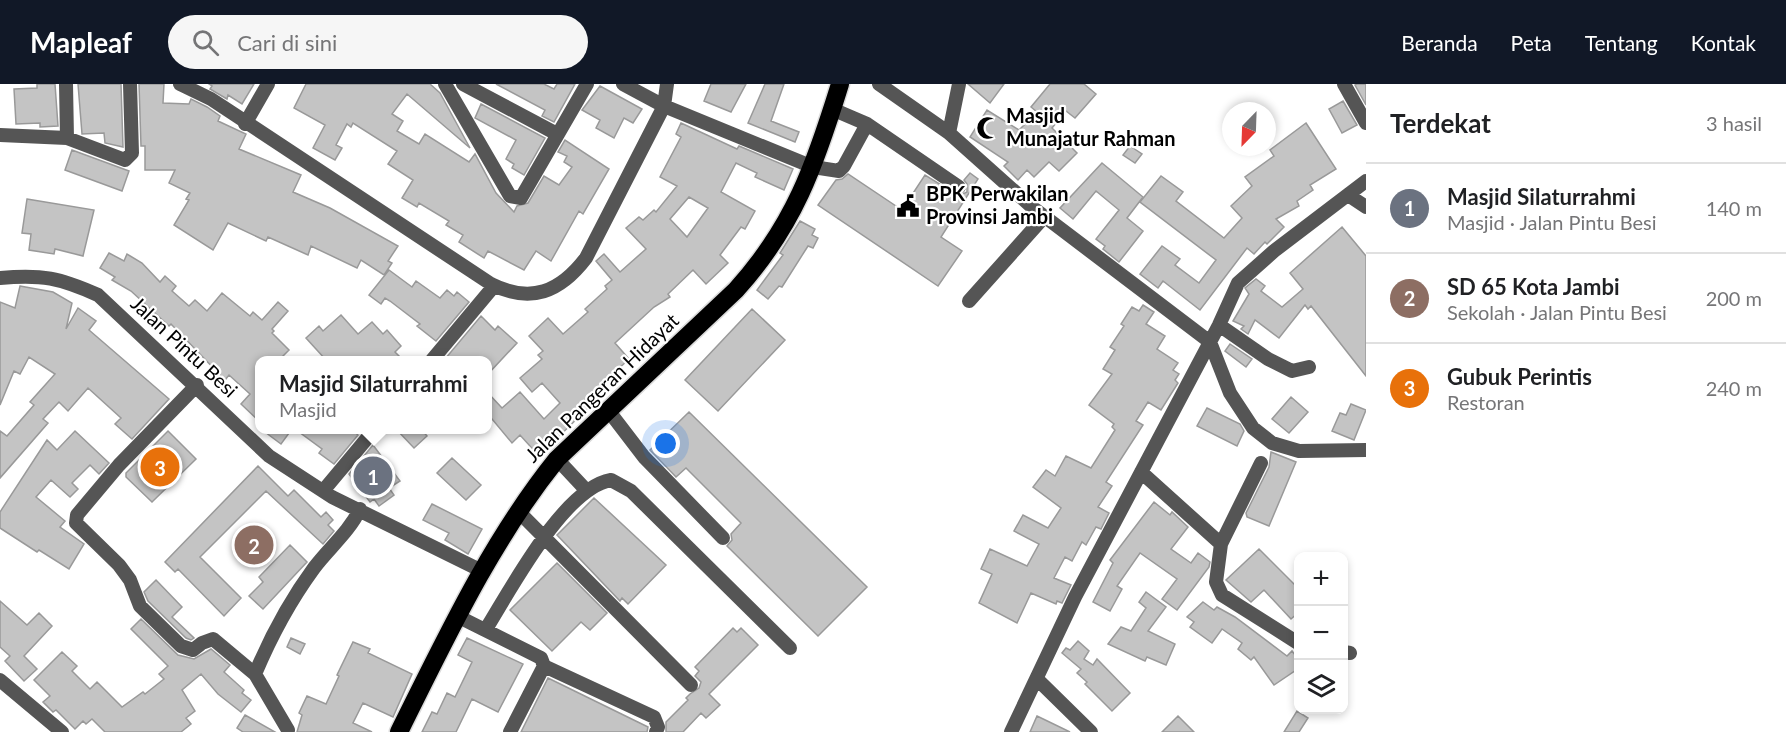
<!DOCTYPE html>
<html lang="id">
<head>
<meta charset="utf-8">
<style>
	body { margin:0; font-family:Lato,sans-serif; background:#f6f6f6; color:#202124 }
	.controls { position:absolute; right:18px; bottom:18px; display:grid; overflow:hidden; border-radius:12px; box-shadow:0 3px 9px #0003 }
	.controls button { width:54px; height:54px; display:grid; place-items:center; padding:0; border:0; border-bottom:2px solid #e0e0e0; background:#fff; color:#202124; font:30px sans-serif }
	.compass { position:absolute; left:1222px; top:18px; width:54px; height:54px; border-radius:50%; background:#fff; box-shadow:0 3px 9px #0003; rotate:203deg }
	.you { position:absolute; left:666px; top:360px; width:21px; height:21px; margin:-15px; border:4px solid #fff; border-radius:50%; background:#1a73e8; box-shadow:0 0 0 9px #1a73e833 }
	.badge { display:grid; place-items:center; width:39px; height:39px; border-radius:50%; background:#111827; color:#fff; font-size:20px; font-weight:700 }
	.pin { position:absolute; translate:-50% -50%; border:3px solid #fff; box-shadow:0 2px 6px #0006 }
	.popup { position:absolute; left:255px; top:272px; width:237px; height:78px; box-sizing:border-box; display:grid; place-content:center; border-radius:12px; background:#fff; filter:drop-shadow(0 2px 4px #0005); font-size:20px; white-space:nowrap; color:#757577 }
	.popup b { font-size:22px; color:#202124 }
	.popup::after { content:''; position:absolute; left:50%; top:100%; margin-left:-12px; border:12px solid transparent; border-top-color:#fff }
	.list { margin:0; padding:0; list-style:none }
	h2 { display:flex; justify-content:space-between; align-items:center; height:78px; margin:0; padding:0 24px; font-size:26px }
	h2 small { font-size:20px; font-weight:400; color:#757577 }
	.list li { display:grid; grid-template-columns:39px 1fr auto; gap:18px; align-items:center; box-sizing:border-box; height:90px; padding:0 24px; border-top:2px solid #e0e0e0 }
	.list b { display:block; font-size:22px; white-space:nowrap }
	.list p { margin:0; font-size:20px; white-space:nowrap; color:#757577 }
	.list em { font-size:20px; font-style:normal; color:#757577 }
	.icon { flex:none; width:33px; height:33px; fill:none; stroke:currentColor; stroke-width:2; stroke-linecap:round; stroke-linejoin:round }
	.map { position:relative; flex:none; width:1366px; height:648px; overflow:hidden }
	header { display:flex; align-items:center; gap:36px; box-sizing:border-box; height:84px; padding:0 30px; background:#111827; color:#fff }
	header strong { font-size:28px }
	nav { display:flex; gap:33px; margin-inline-start:auto; font-size:21px }
	.search { width:420px; height:54px; background:#f6f6f6; display:flex; align-items:center; gap:15px; box-sizing:border-box; padding:0 21px; border-radius:33px; color:#757577; font-size:22px }
	main { display:flex }
	aside { flex:1; background:#fff }
	.map>svg:first-child { display:block }
</style>
</head>
<body>
<header>
<strong>Mapleaf</strong>
<div class="search"><svg class="icon" aria-label="search" viewBox="0 0 24 24"><circle cx="10" cy="10" r="6"/><path d="M15 15l6 6"/></svg>Cari di sini</div>
<nav><a>Beranda</a><a>Peta</a><a>Tentang</a><a>Kontak</a></nav>
</header>
<main>
<div class="map">
<svg width="1366" height="648" viewBox="0 0 1366 648">
	<rect width="100%" height="100%" fill="#fff"/>
	<path fill="#c4c4c4" stroke="#999" stroke-width="1.5" fill-rule="evenodd" d="M37,0h18l3,42 -18,1v-4l-24,1 -2,-35 23,-1z
		M78,0h43l2,63 -18,-4 -1,-10 -22,1z
		M139,0h25l-1,19 26,1 2,-5 16,8 13,9 -2,5 28,13 -7,15 62,26 -8,17 37,16 68,38 -10,15 4,2 -8,12 -23,-15 -4,8 -46,-22 -3,9 -40,-18 -2,4 -38,-18 -15,27 -39,-25 15,-25 -3,-1 4,-6 -21,-10 6,-13h-30v-24h-4z
		M209,0h45l-12,20 -14,-9 -1,4 -17,-10 2,-3z
		M306,0h124l10,9 30,55 -63,-54 -15,20 11,7 -6,10 22,13 6,-10 44,28 6,-8 21,39 18,19 3,-6 11,-3 16,-27 15,9 13,-18 -8,-5 3,-6 -9,-4 7,-12 44,29 -26,45 -4,-3 -28,50 -15,-10 -12,19 -36,-19 -4,7 -25,-16 4,-7 -17,-10 3,-4 -30,-18 -2,4 -15,-9 11,-18 -25,-16 9,-13 -44,-28 -2,4 -4,-3 -11,21 6,3 -7,12 -22,-12 12,-23 -31,-17z
		M496,0h48l10,5 3,-5h18l-21,38 -12,-6 3,-6z
		M711,0h35l-15,28 -27,-11z
		M765,0h19l-13,37 28,11 -4,10 -47,-19z
		M968,0h36l-14,19z
		M1050,0h34l12,10 -21,24 -9,-7 -14,17 25,25 -18,18 -10,-9 -15,15 -7,-7 -9,10 -14,-14 4,-4 -38,-25 17,-27 32,20 18,-18 -6,-5z
		M1357,0h9v21l-11,-20z
		M600,2l42,23 -9,14 -9,-5 -10,20 -18,-10 4,-8 -18,-10z
		M1343,17l14,24 -15,8 -13,-24z
		M481,20l64,34 -21,37 -12,-7 2,-4 -8,-5 10,-19 -41,-22z
		M681,39l56,26 2,-3 54,23 -9,21 -29,-13 2,-4 -21,-10 -15,29 34,19 -10,18 -4,-2 -21,28 8,8 -22,21 -13,-14 -25,24 2,3 -16,10 -39,36 14,16 -44,41 5,6 -51,50 -19,-21 -8,8 -25,-30v-21l15,16 18,-16 24,27 16,-16 -18,-20 -10,9 -12,-14 22,-19 -4,-4 5,-4 -14,-15 19,-18 15,16 25,-22 -3,-3 22,-20 -2,-3 7,-6 -16,-19 8,-7 16,18 26,-23 -20,-21 13,-11 4,3 11,-10 2,2 21,-26 -17,-9 21,-40 -5,-3zM689,113l19,11 -21,29 -17,-18z
		M1306,39l30,46 -26,16 3,5 -16,11 2,5 -23,13 8,8 -17,17 -2,-2 -11,12 -7,-6 -47,62 -37,-29 -5,7 -18,-14 22,-28 18,13 -5,6 24,18 17,-23 -76,-58 21,-26 22,16 -7,9 48,37 18,-20 -11,-12 21,-20 -7,-9 29,-21 -4,-6z
		M1130,62l12,8 -7,9 -12,-8z
		M72,66l57,21 -7,20 -57,-21z
		M1102,79l41,34 -16,21 16,13 -24,31 -16,-13 2,-3 -9,-7 23,-29 -23,-19 -23,28 -13,-11z
		M970,89l8,6 -37,58 21,14 -24,35 -120,-81 18,-25 6,-1 6,-5 54,36 23,-35 34,21 8,-4v-8l-3,-4z
		M27,115l67,11 -11,46 -28,-7 -1,5 -25,-4 2,-16 -9,-1z
		M800,137l15,8 -3,6 6,3 -5,10 -5,-2 -26,41 -3,-1 -11,13 -11,-9 26,-35 -3,-2z
		M1342,143l24,29v120l-55,-70 -3,3 -3,-4 -26,33 -24,-18 -7,14 -7,-5 3,-3 -11,-5 16,-27 -4,-6 11,-9 9,7 -4,5 21,16 21,-18 -13,-16z
		M109,169l15,8 3,-7 15,9 18,19 5,-6 11,10 -4,5 17,15 6,-6 12,11 15,-18 28,23 3,-4 9,8 16,-18 10,9 -16,18 2,2 -2,2 17,17 -10,10h-20v61l-18,-17 9,-10 -21,-19 -4,5 -54,-56 -2,2 -38,-35 -19,-11 3,-3 -15,-9z
		M389,186l23,17 4,-6 24,17 7,-8 7,6 3,-4 12,10 -33,39 -19,-15 3,-2 -30,-23 -5,-3 -4,6 -12,-9z
		M20,202l33,6 19,11 -6,26 12,-21 18,13 -7,9 80,69 -37,40 -17,-15 6,-6 -33,-30 -20,23 -9,-9 -16,17 5,4 -48,55v-47l7,5 27,-31 -4,-3 25,-28 -26,-17 -9,17 -6,-3 -14,34v-103l15,6z
		M1143,221l11,7 -8,12 19,12 -8,13 21,14 -5,7 6,4 -4,6 3,3 -17,27 -13,-8 -12,19 7,4 -37,57 6,4 -14,21 11,6 -8,16 -5,-2 -10,18 -4,-3 -10,19 -7,-4 -11,21 17,7 -9,18 -5,-2 -1,3 -25,-11 -14,30 -38,-20 13,-29 -11,-5 9,-20 37,17 12,-22 -25,-13 9,-16 25,13 13,-20 -28,-21 13,-17 9,6 11,-20 25,12 24,-38 -3,-3 2,-3 -25,-19 23,-31 -9,-5 12,-19 -5,-3 14,-21 -3,-2 11,-17 7,4z
		M752,225l33,31 -67,71 -33,-31z
		M341,231l17,19 14,-12 11,12 4,-4 14,16 -6,6 8,8h-77l-20,-22 13,-12 4,5z
		M481,232l14,14 3,-4 19,17 -30,32v-15l-42,-1z
		M1230,260l22,15 -6,8 -21,-16z
		M1291,313l17,15 -19,21 -17,-14z
		M1351,320l15,6 -12,30 -22,-9 8,-18 6,2z
		M1207,324l33,16 4,7 -7,15 -40,-20z
		M689,328l178,175 -49,49 -91,-90 5,-6 -1,-6 10,-11 -55,-55 -10,9 -26,-27z
		M261,345h31l-11,15z
		M295,345h56l7,6 -24,29 -15,-11 3,-4z
		M396,345h25l6,7 -13,12z
		M75,347l34,32 -10,11 -9,-9 -18,18 6,6 -8,8 -19,-17 -15,17 29,24 -5,6 24,17 -15,25 -30,-19 -2,2 -37,-24v-16l47,-72 10,10z
		M168,347l28,28 -44,43 -26,-25v-4z
		M373,361l27,36 -11,7 5,7 -15,11 -5,-7 -4,3 -21,-28z
		M1271,368l25,10 -27,64 -22,-9 -1,-4 23,-46z
		M452,374l29,27 -15,15 -29,-27z
		M258,382l30,30 6,-6 27,27 5,-5 7,8 -5,5 6,6 -11,13 -57,-53 -66,66 41,41 -17,18 -46,-47 -3,3 -10,-10z
		M594,414l72,67 -38,39 -6,-6 -2,3 -63,-66z
		M1154,418l16,13 2,-3 16,15 -17,22 20,14 7,-10 12,9 -1,5 -32,43 -15,-11 15,-20 -37,-26 -23,33 5,3 -12,22 -17,-9 20,-39 -3,-3z
		M432,420l50,25 -14,25 -23,-14 4,-7 -26,-13z
		M290,461l17,17 -44,47 -14,-13 14,-14 -4,-5z
		M1259,465l40,40v23l-8,7 -27,-29 -13,12 -25,-22z
		M557,479l50,50 -17,17 -9,-8 -29,29 -42,-41z
		M156,496l26,27 -10,10 22,21 -3,2 -5,-2 -38,-37 -4,-9z
		M1146,508l20,15 -18,24 27,13 -9,21 -19,-8 -2,4 -37,-17 13,-17 10,4 15,-23 -7,-6z
		M0,517l27,24 12,-12 13,13 -28,30 13,13 -13,12 -19,-20 5,-5 -10,-9z
		M1203,518l11,8 3,-3 18,10 52,39 5,-5 7,9v8l-25,17 -20,-28 -3,3 -13,-11 4,-6 -20,-14 -10,14 -22,-16 4,-5 -7,-5z
		M141,535l37,36 16,4 17,-10 19,16 -6,7 20,18 -2,3 9,7 -10,12 -23,-18 -17,-20 -19,16 13,21 -9,7 5,6 -10,8h-76l-13,-13 -6,5 -3,-3 -8,8 -19,-19 -3,2 -10,-10 7,-6 -16,-16 28,-28 15,14 -5,5 18,18 7,-7 25,25 21,-15 2,2 19,-15 -5,-5 9,-8 -37,-37z
		M733,544l4,4 4,-4 17,17 -49,49 11,11 -14,13 -5,-5 -18,19h-17v-10l22,-22 -2,-2 4,-4 9,-6 2,-6 -6,-6 4,-5 -4,-4z
		M291,554l14,6 -5,10 -13,-7z
		M467,554l56,26 -25,48 -26,-13 -16,33h-34l10,-20 5,2 10,-21 8,4 17,-35 -14,-7z
		M1078,557l11,10 -5,8 9,6 4,-6 33,34 -18,18 -27,-27 2,-2 -10,-9 4,-4 -19,-16 4,-5 4,2z
		M353,558l17,7 -2,4 44,21 -19,43 -30,-14 -10,20 19,9h-75l5,-17 -3,-2 8,-17 19,8 13,-28 -2,-1z
		M548,594l100,49 -1,5h-126z
		M1297,627l11,7 -9,14h-15z
		M245,631l30,17h-32l-6,-4z
		M1037,632l33,16h-40z
		M1178,632l16,16h-32z"/>
	<g fill="none" stroke-linecap="round" stroke-linejoin="round">
		<g stroke="#dbdbdb" stroke-width="21">
			<path id="highway" d="M399,648c47,-94 92,-191 158,-273l179,-169c58,-64 79,-125 104,-206"/>
		</g>
		<path stroke="#555" stroke-width="14" d="M66,0l1,54
			M180,0l31,15 280,185c40,20 69,8 95,-26l78,-152 3,-22
			M445,0l65,112 11,2 66,-114
			M463,0l94,50
			M623,0l41,22 149,61 26,4 5,-5 23,-42
			M879,0l70,49 83,74 178,135 20,51 23,35 19,15 27,8 67,-1
			M1344,0l22,39
			M832,25l35,15 92,63
			M245,40l23,-40
			M949,49l10,-49
			M0,51l67,3 58,22 7,-7 -2,-69
			M1348,111l18,12
			M0,194c42,-4 60,0 98,17l171,161 63,41 150,74
			M969,217l75,-84
			M1219,241l49,34 24,12 17,-4
			M432,276l62,-74
			M197,301l-78,80 -42,50 -1,8 43,42 11,15 10,26 41,40 12,4 9,-7 11,-4 42,35 33,56
			M608,326l36,47 79,81
			M557,375l29,31
			M1141,388l80,72 -5,38 6,13 76,48
			M323,407l51,-61
			M518,427l173,174
			M1221,460l40,-81
			M457,532l84,42 3,8 110,51 4,10 -2,5
			M486,545c25,-40 78,-141 125,-149l20,11 159,157
			M1344,568l6,1
			M255,590c16,-38 34,-72 59,-106 15,-20 35,-36 46,-59
			M0,596l62,52
			M1038,596l53,52
			M510,648l34,-66
			M1011,648l64,-135 144,-272 19,-42 36,-32 92,-70"/>
		<use href="#highway" stroke="#000" stroke-width="18"/>
	</g>
	<defs>
		<g id="mosque-bare" transform="scale(1.8)"><path d="M3.5-4.9A6 6 0 1 0 3.5 4.9A5 5 0 1 1 3.5-4.9Z" fill="#000" stroke="#fff" stroke-width="2.5" paint-order="stroke"/></g>
		<g id="civic-bare" transform="scale(1.8)"><path d="M-.6-6.5H3V-4.5H.6V-3L4-1V1h2V6H-6V1h2V-1L-.6-3ZM-1.2 2.5V6h2.4V2.5Z" fill="#000" stroke="#fff" stroke-width="2.5" paint-order="stroke"/></g>
	</defs>
	<g fill-rule="evenodd">
		<use href="#mosque-bare" x="988" y="44"/>
		<use href="#civic-bare" x="908" y="122"/>
	</g>
	<g text-anchor="middle" stroke-width="4.5" stroke-linejoin="round" paint-order="stroke">
		<g font-size="20" font-weight="bold" fill="#000" stroke="#fff" text-anchor="start">
			<text x="1006" y="39">Masjid<tspan x="1006" dy="23">Munajatur Rahman</tspan></text>
			<text x="926" y="117">BPK Perwakilan<tspan x="926" dy="23">Provinsi Jambi</tspan></text>
		</g>
		<g font-size="20" fill="#000" stroke="#fff">
			<text transform="translate(184 263) rotate(43)" y="7">Jalan Pintu Besi</text>
			<text transform="translate(602 304) rotate(-44)" y="7">Jalan Pangeran Hidayat</text>
		</g>
	</g>
</svg>
<div class="controls">
<button>+</button>
<button>−</button>
<button><svg class="icon" aria-label="layers" viewBox="0 0 24 24"><path d="M12 4l9 5-9 5-9-5zM3 14l9 5 9-5"/></svg></button>
</div>
<svg class="compass" viewBox="-18 -18 36 36"><path d="M0-13l5 13h-10z" fill="#e53935"/><path d="M0 13l5-13h-10z" fill="#757577"/></svg>
<div class="you"></div>
<div class="pin badge" style="left:373px;top:392px;background:#6b7280">1</div>
<div class="popup"><b>Masjid Silaturrahmi</b>Masjid</div>
<div class="pin badge" style="left:254px;top:461px;background:#8d6e63">2</div>
<div class="pin badge" style="left:160px;top:383px;background:#e8710a">3</div>
</div>
<aside>
<h2>Terdekat<small>3 hasil</small></h2>
<ul class="list">
<li><span class="badge" style="background:#6b7280">1</span><div><b>Masjid Silaturrahmi</b><p>Masjid · Jalan Pintu Besi</p></div><em>140 m</em></li>
<li><span class="badge" style="background:#8d6e63">2</span><div><b>SD 65 Kota Jambi</b><p>Sekolah · Jalan Pintu Besi</p></div><em>200 m</em></li>
<li><span class="badge" style="background:#e8710a">3</span><div><b>Gubuk Perintis</b><p>Restoran</p></div><em>240 m</em></li>
</ul>
</aside>
</main>
</body>
</html>
